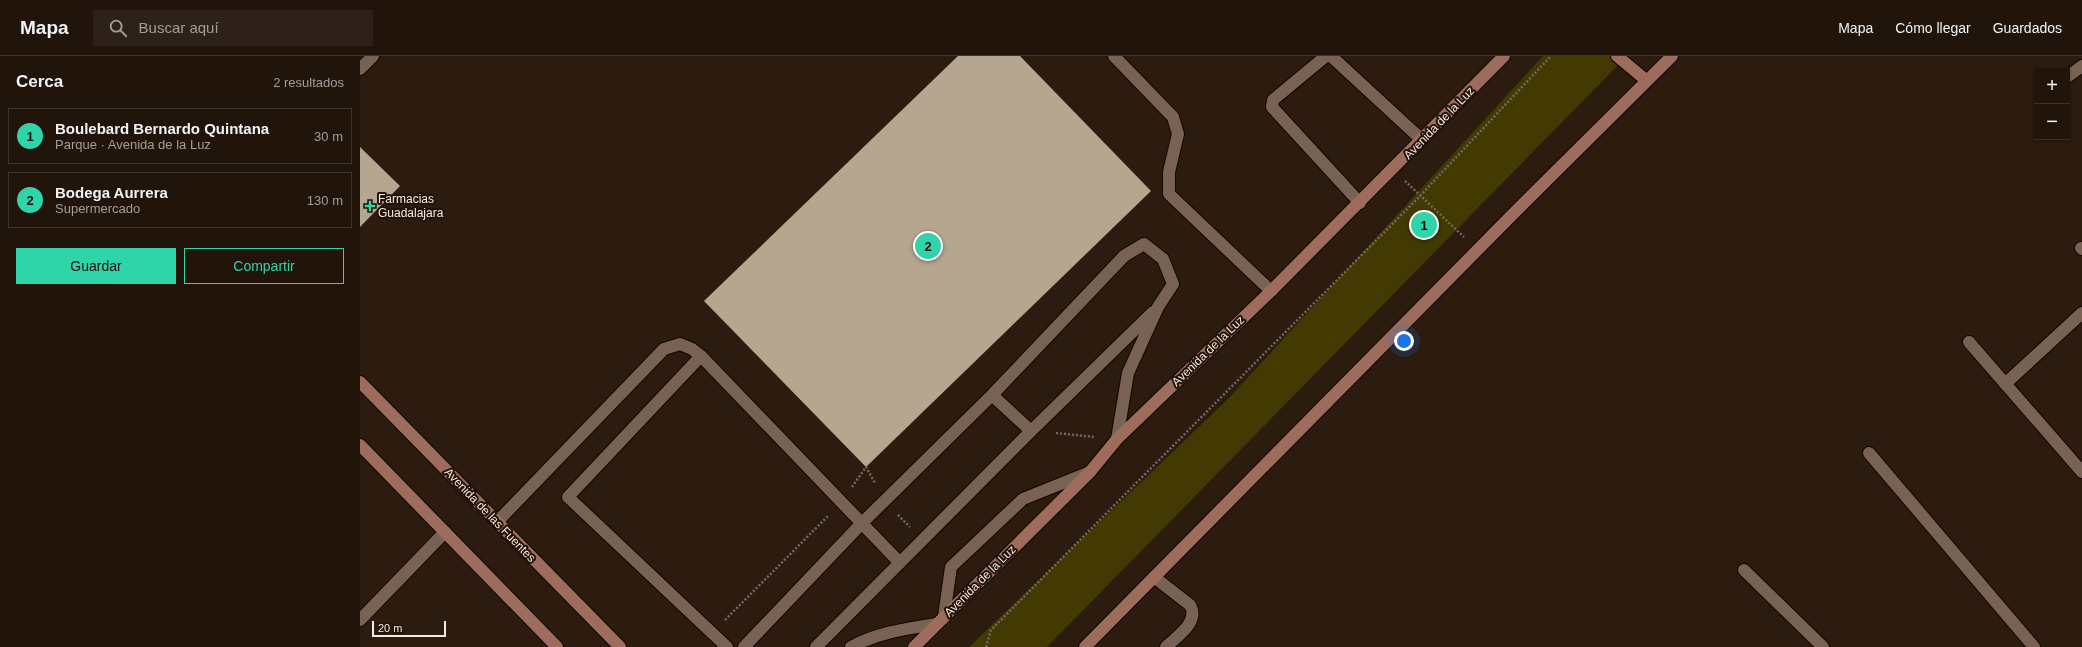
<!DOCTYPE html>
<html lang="es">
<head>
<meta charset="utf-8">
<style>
	body { margin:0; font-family:Arial,sans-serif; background:#2d2119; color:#f1f3f6 }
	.controls { position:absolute; right:12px; top:12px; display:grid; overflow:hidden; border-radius:0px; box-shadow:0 1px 3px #0004 }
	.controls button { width:36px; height:36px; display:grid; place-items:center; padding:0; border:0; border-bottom:1px solid #3e332c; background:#21140b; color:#f1f3f6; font:20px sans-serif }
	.scale { position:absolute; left:12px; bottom:10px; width:74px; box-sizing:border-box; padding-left:4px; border:2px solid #f7eae2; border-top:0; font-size:11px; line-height:14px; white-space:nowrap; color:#f7eae2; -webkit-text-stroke:3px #221207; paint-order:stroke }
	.you { position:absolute; left:1044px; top:285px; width:14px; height:14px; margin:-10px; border:3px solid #fff; border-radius:50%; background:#1a73e8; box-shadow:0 0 0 6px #1a73e833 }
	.badge { display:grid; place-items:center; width:26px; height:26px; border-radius:50%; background:#30d4a9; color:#111; font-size:13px; font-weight:700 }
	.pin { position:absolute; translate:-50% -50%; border:2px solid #fff; box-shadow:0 1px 4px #0006 }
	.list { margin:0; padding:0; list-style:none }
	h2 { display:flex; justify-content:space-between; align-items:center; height:52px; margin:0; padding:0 16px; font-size:17px }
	h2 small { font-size:13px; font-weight:400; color:#a29e9d }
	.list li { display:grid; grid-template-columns:26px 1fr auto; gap:12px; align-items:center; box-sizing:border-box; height:56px; margin:0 8px 8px; padding:0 8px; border:1px solid #3e332c; border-radius:0px }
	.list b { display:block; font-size:15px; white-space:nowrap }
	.list p { margin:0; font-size:13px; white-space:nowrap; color:#a29e9d }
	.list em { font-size:13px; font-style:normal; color:#a29e9d }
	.actions { display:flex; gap:8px; padding:12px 16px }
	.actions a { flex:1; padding:9px 0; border:1px solid #30d4a9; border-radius:0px; text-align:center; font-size:14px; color:#30d4a9 }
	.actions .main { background:#30d4a9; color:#111 }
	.icon { flex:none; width:22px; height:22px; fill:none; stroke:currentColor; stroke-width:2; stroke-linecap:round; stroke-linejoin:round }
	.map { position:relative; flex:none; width:1722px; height:591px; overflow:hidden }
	header { display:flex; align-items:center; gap:24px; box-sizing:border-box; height:56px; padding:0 20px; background:#21140b; border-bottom:1px solid #3e332c }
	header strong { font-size:19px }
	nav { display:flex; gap:22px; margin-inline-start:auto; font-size:14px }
	.search { width:280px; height:36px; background:#2d2119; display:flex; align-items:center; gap:10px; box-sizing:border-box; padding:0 14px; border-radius:0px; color:#a29e9d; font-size:15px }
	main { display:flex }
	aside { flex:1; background:#21140b }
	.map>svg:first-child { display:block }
</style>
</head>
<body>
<header>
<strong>Mapa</strong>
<div class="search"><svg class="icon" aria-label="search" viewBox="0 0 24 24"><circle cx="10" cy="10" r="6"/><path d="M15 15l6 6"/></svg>Buscar aquí</div>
<nav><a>Mapa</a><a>Cómo llegar</a><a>Guardados</a></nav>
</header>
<main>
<aside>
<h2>Cerca<small>2 resultados</small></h2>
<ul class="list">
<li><span class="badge">1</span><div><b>Boulebard Bernardo Quintana</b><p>Parque · Avenida de la Luz</p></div><em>30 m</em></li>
<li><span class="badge">2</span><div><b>Bodega Aurrera</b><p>Supermercado</p></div><em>130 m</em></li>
</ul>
<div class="actions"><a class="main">Guardar</a><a>Compartir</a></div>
</aside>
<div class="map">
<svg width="1722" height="591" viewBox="0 0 1722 591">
	<rect width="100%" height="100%" fill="#2c1b0f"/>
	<path fill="#423a02" d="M1183,0h84l-580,591h-78l260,-249z"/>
	<path fill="#b5a690" d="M598,0h62l131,135 -285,276 -162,-166z
		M0,91l40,39 -40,41z"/>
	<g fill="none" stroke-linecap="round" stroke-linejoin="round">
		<g stroke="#140500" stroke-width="14">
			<path id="lane" d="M754,0l59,61 5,17 -9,38v22l102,97
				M966,0l-53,44 -1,7 88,96
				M971,0l91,84
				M341,300l-133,141 159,150
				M632,339l39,36
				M137,466l167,-173 16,-5 12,5 9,7 199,207
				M794,521l36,28c10,17 -13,31 -24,42
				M584,560l7,-49 72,-68 67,-27
				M384,591l118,-124 130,-128 132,-139 20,-12 19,15 10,25 -15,23 -30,66 -11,66
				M456,591l215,-216 122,-119
				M491,591c28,-15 55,-18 85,-23"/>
		</g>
		<g stroke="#140500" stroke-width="14">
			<path id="street" d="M0,13l13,-13
				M1707,21l15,-11
				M1721,192l1,1
				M1609,286l113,130
				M1645,328l77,-71
				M1509,397l165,194
				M1384,514l79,77
				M0,564l85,-88"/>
		</g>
		<g stroke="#140500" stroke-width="14">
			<path id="secondary" d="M1257,0l30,25
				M0,326l260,265
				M0,389l197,202
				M554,591l176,-175 27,-33 154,-148 233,-235
				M725,591l429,-434 158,-157"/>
		</g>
		<path stroke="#77675d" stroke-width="2.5" stroke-dasharray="2 2" stroke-linecap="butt" d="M1045,125l59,56
			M696,377l38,4
			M492,431l14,-20 9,16
			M538,459l12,12
			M365,564l103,-104
			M626,591l5,-17 428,-433 132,-141"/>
		<use href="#lane" stroke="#776254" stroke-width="12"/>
		<use href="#street" stroke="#776254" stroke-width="12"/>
		<use href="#secondary" stroke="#9d6c5d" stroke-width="12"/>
	</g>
	<path fill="#30d4a9" stroke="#221207" stroke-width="1.5" d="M8 144h4v4h4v4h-4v4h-4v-4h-4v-4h4z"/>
	<g text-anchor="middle" stroke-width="4" stroke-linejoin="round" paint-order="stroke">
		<g font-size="12" fill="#f7eae2" stroke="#221207">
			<text transform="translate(1079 67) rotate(-46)" y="4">Avenida de la Luz</text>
			<text transform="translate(848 295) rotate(-44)" y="4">Avenida de la Luz</text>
			<text transform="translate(130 459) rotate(46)" y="4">Avenida de las Fuentes</text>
			<text transform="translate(620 525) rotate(-45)" y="4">Avenida de la Luz</text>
		</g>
		<g font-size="12" fill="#f7eae2" stroke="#221207" text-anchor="start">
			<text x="18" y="147">Farmacias<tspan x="18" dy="14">Guadalajara</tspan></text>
		</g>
	</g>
</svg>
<div class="controls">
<button>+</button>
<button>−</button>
</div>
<div class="scale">20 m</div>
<div class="you"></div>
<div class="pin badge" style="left:1064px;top:169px">1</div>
<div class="pin badge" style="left:568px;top:190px">2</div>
</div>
</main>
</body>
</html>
